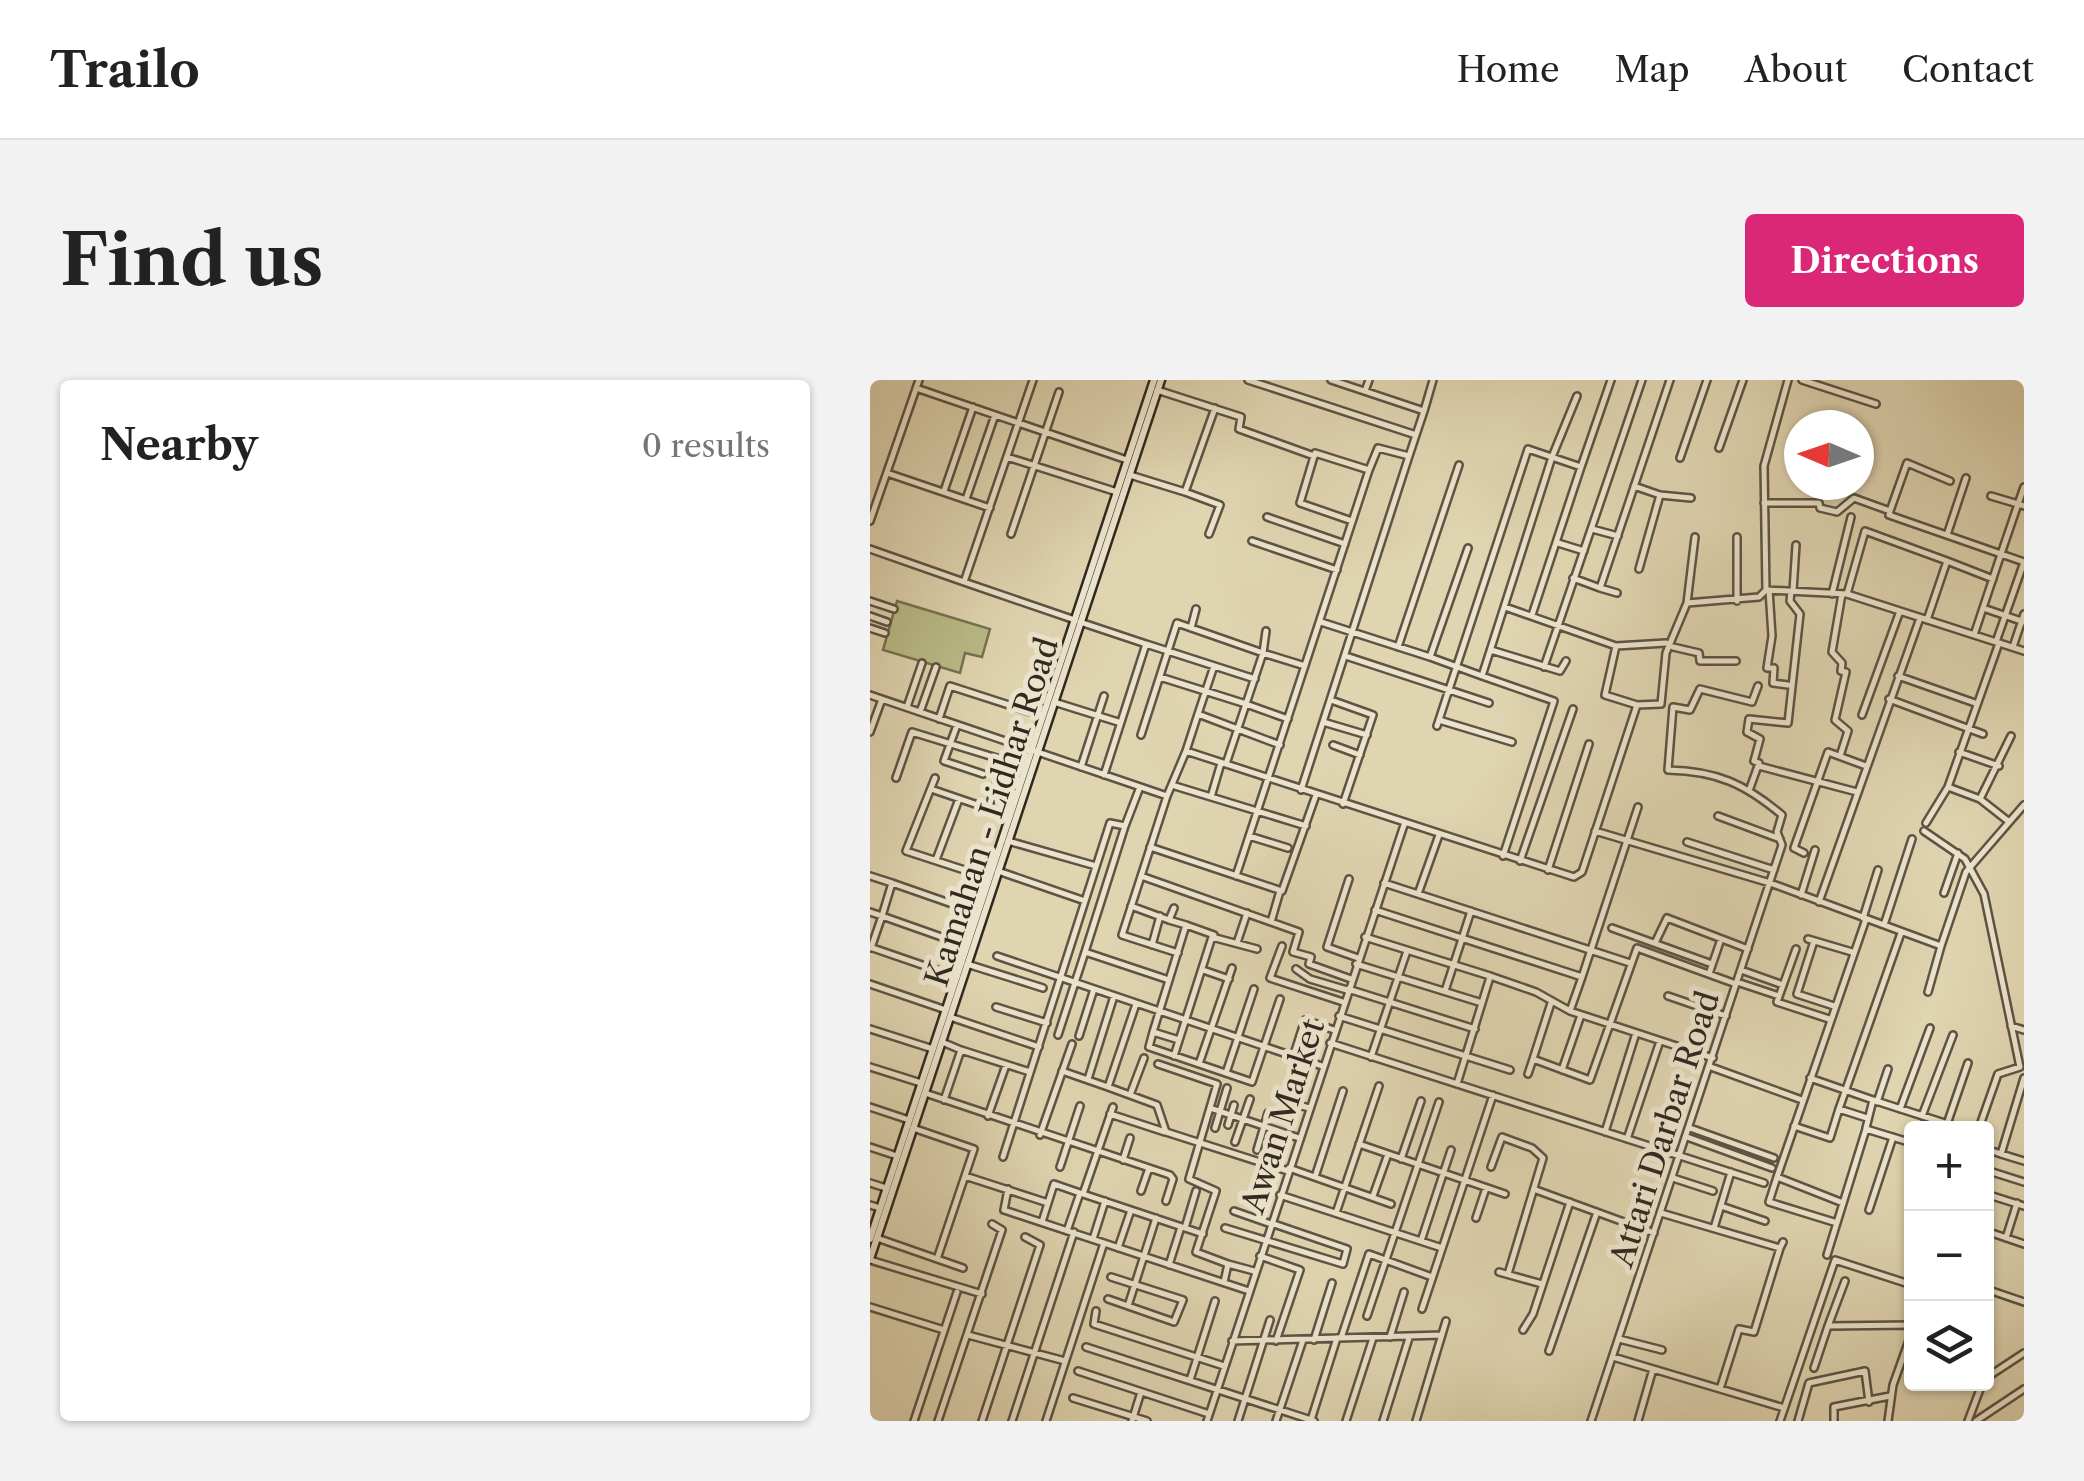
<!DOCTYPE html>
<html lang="en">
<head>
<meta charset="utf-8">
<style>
	body { margin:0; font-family:"Libre Caslon Text",serif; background:#f2f2f2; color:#222 }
	.controls { position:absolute; right:30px; bottom:30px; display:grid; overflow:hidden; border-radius:10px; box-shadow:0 2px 8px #0004 }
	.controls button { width:90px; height:90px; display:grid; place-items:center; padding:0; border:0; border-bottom:2px solid #e0e0e0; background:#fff; color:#222; font:50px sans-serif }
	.compass { position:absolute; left:914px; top:30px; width:90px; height:90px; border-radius:50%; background:#fff; box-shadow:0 2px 8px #0004; rotate:272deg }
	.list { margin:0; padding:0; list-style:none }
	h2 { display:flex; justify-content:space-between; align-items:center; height:130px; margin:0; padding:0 40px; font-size:42px }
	h2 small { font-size:32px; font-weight:400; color:#767676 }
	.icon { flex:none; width:55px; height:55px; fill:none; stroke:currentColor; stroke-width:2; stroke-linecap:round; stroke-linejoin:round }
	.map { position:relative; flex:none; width:1154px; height:1041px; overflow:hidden; border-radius:10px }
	header { display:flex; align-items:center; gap:60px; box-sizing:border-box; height:140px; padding:0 50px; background:#fff; border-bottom:2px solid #e0e0e0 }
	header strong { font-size:48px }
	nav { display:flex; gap:55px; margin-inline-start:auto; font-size:35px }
	.intro { display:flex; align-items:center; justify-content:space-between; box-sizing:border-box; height:240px; padding:0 60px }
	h1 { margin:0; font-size:70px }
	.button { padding:25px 45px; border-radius:10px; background:#db2777; color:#fff; font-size:35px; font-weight:700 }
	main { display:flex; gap:60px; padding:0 60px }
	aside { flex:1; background:#fff; border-radius:10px; box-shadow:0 2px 8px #0004 }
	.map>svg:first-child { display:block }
</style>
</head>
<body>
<header>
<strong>Trailo</strong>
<nav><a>Home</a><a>Map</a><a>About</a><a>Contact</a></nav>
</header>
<div class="intro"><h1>Find us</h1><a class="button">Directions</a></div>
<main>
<aside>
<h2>Nearby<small>0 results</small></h2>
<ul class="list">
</ul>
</aside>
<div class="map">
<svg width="1154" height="1041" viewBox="0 0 1154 1041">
	<rect width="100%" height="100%" fill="#e0d5b1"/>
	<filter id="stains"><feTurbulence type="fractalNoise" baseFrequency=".002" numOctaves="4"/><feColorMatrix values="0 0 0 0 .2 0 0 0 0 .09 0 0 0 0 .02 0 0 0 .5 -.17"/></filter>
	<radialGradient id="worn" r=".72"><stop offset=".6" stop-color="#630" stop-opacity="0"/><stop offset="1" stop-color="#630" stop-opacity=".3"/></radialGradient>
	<path fill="#b9bb87" stroke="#767254" stroke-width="2.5" d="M27,221l93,28 -8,28 -17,-4 -5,20 -77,-23z"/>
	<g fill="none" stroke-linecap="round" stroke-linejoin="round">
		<g stroke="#5e5344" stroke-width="10">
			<path id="street" d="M163,0l-69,202 111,38
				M461,0l93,31 -8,24
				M932,0l74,24
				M46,8l211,72
				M287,10l84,27 -2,12 75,27
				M495,11l4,-11
				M554,31l9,-31
				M849,68l24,-68
				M137,77l110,35
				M810,78l27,-78
				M17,93l103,35
				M260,95l55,17 30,-84
				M764,106l26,9 -21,74
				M74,111l29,-84
				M315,112l35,13 -11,29
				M790,115l31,3
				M1121,116l27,8 6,-17
				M96,119l29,-84
				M894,123h55l1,5 17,4 17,-14 36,13 -1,4 112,39 -27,81
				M1020,131l17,-48 43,18
				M397,137l78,27
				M0,141l49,-141
				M482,141l-52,-18 15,-50 54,17
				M722,149l26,7
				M141,154l48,-142
				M1077,155l19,-57
				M867,157v64
				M382,161l85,29
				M688,163l26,8
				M0,169l94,33
				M703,198l27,10
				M896,210l-2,-124 24,-86
				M899,210l3,46 -5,32h7l-1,15 15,2
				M923,211l3,-46
				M747,213l-17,-5 70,-208
				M962,214l19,-77
				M977,214l18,-63 82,30
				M0,221l24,8
				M817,223l72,-6 7,-7 81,4 177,57
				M635,227l111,39 50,-3
				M1113,228l41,14
				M662,235l49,-148
				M0,236l17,6
				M1057,240l20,-59 46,18
				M210,242l66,22 -42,131
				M451,242l109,35 38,-109
				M0,248l15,5
				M321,248l5,-19
				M1126,262l28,-80 -23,-8 17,-50 6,2
				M276,264l109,35
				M746,266l-11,49 32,10 24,-1 5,-51 21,-50 8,-66
				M528,267l61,-182
				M803,267l26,6 1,8h36
				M1143,267l11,-33
				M621,270l69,21 6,-10
				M476,276l143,47
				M560,277l52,19 70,-219 25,-61
				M674,287l98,-287
				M612,296l72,25 -51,155
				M1028,296l77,27
				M290,297l86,27 -20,60
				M0,315l297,101 19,-45 388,126 8,-5 55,-167
				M1019,319l94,35
				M461,320l42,15 -30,89
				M184,322l64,20
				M37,327l15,-44
				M50,332l16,-45
				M328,334l16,-48
				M992,335l38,-104
				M69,339l11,-33 93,30
				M418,339l-42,-15 17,-51 42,13
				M569,340l73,22
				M453,342l44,13
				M87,345l-13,36 39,13
				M567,346l91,-277 53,18 30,-87
				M0,352l12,-33
				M271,355l36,-112 86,30 3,-22
				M463,365l27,10
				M316,371l12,-37 82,31
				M1089,372l40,14
				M970,376l8,-25 -13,-11 11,-48 -5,-1 1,-8 -10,-11 10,-58
				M889,386l98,26
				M211,387l23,-71
				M26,398l16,-46 114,35
				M65,398l-29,73 83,27
				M305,406l131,40
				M1078,407l32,12 28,22
				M880,408l9,-25 -5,-2 6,-22 -13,-7 2,-13 39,4 12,-109 -10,-13 1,-10
				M61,409l79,27
				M431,410l108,-334
				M297,416l-45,139 56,18
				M341,417l10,-34
				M1110,419l31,-63
				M118,429l10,-30
				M848,436l62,23
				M1056,443l22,-36 51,-144
				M725,451l175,52 171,63 25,-74 58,-67
				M1054,451l41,28 19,35 36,173 -22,7 -19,54
				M379,456l39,12
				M138,461l88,25
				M817,462l87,28
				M280,467l132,44 34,-96
				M934,473l-10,-5 34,-96 38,14
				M66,480l23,-61
				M650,481l53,-152
				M678,490l41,-126
				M128,491l87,30
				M0,496l22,7
				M271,496l158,56 -6,20 18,5 -2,7 42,15
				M366,496l133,-406 9,-22 31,8 7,-21 -168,-55
				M479,499l-22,68 31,11
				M514,503l246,80
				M1074,513l14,-40
				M548,514l21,-59
				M931,515l14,-45
				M949,522l101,-284
				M261,526l38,14
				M304,528l-5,12 17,5 -33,107 26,8
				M505,530l207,67 -12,34
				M0,532l12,4 10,-33 86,30
				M993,538l15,-48
				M401,542l9,-31
				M316,545l28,10
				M1014,545l28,-86
				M742,548l100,36
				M495,557l125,39 46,16 34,19 143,47
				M938,559l44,13
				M944,561l-17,53 37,12
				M367,563l10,-30
				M785,563l12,-25 81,31
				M282,565l8,-29
				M412,566l-12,32 73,24
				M0,567l87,30
				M1,568l11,-32 85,30
				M926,569l-19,53 52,17
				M215,572l40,-126
				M127,576l325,110
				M97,584l76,24
				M486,584l126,39
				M426,589l14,10 37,11
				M333,590l26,9
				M871,590l42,15
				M839,594l12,-35
				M712,597l56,-170
				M867,602l42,14
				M0,604l76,26
				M478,609l127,40
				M575,611l26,-80
				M1058,612l13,-46
				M798,616l58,20
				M126,627l51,16
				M469,636l171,54
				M80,637l89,30
				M1141,646l13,4
				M0,649l63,20
				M283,652l-4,15 103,35 28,-83
				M188,655l27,-83 84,28
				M209,656l15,-47
				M72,662l19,8 -17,50
				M460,663l434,140
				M91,670l69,22
				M424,674l11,-34 29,10
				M304,676l38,-119 45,12
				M501,677l36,-106
				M663,679l18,-56
				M288,684l59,20 -28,95 27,12 -20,61 32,12 -4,18
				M329,684l33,-96
				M0,687l51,16
				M841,687l91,33
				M692,690l19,-55
				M192,691l46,16 28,-83
				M356,693l28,-84
				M658,694l5,-15 57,21 47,-132 99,36
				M940,698l63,22
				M218,699l26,-83
				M587,704l33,-107
				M238,707l49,18 9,27 122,39
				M55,713l245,82 3,4 -7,22
				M260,715l14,-37
				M415,721l24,7
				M1007,722l11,-33
				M0,727l39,13
				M340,728l89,30
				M969,729l62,-176
				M1030,729l30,-81
				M240,734l55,18
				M118,736l18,-51
				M1052,736l31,-81
				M1077,744l21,-61
				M358,745l6,-20
				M924,746l36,12 9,-29 28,9
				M43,748l61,21 -37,110
				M345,748l12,-40
				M820,748l84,30
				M996,748l7,-28 87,28
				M735,752l31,-99
				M170,755l32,-91
				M817,757l85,31
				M757,759l33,-98
				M365,762l15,-43
				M489,764l146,50
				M0,767l27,9
				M1116,769l15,5 23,-76
				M387,770l11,-37
				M1131,774l23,7
				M133,777l107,-334 15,3 15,-39
				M531,779l20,-58
				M253,780l7,-22
				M190,787l20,-61
				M621,787l11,-30 30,11 11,10 -35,116
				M419,788l102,36
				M1116,790l38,12
				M95,796l83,27
				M445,797l28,-86
				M907,797l-8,25 68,21
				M803,798l40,13
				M0,803l16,5
				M138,809l-4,21 245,81
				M666,810l118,43
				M271,811l8,-23
				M213,814l30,-87
				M1116,814l38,12
				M410,815l162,53
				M503,816l15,-42
				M973,823l-66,-26 89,-258
				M0,825l10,3
				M851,826l44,15
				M999,830l24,-73
				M364,831l37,13
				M466,833l43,-127
				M791,833l119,35 3,-6
				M606,838l10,-30
				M172,842l12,-38 26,9
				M315,848l11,-37
				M355,848l118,36 4,-15 -76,-26
				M844,848l17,-56
				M197,851l13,-38 123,41
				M1116,851l38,13
				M7,858l86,30
				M1136,858l11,-35
				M223,859l12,-38
				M551,861l30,-91
				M248,868l13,-38
				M957,875l39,-126 46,14
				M390,876l40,14 -24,71
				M0,880l112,34
				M358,884l26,7
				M299,885l12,-38
				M629,892l43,12
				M1116,909l38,13
				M238,919l66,23 9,-22 -72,-23
				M258,926l28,-88
				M0,927l74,23
				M552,929l71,-214
				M226,931l-2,13 130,42
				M497,936l72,-214
				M958,946l17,-45
				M653,950l10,-16 37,-112
				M98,955l97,26
				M520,957l14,-45
				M471,958l28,-84 63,23
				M749,959l43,11
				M444,960l18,-57
				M362,961l210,-6
				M216,967l228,74
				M679,971l48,-139
				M743,977l171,51
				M944,988l14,-42 84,-1
				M208,991l131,43
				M1116,998l38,-25
				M320,1000l25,-79
				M850,1009l19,-60 15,3 26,-84
				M203,1018l74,23
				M441,1040l26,-82
				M44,1041l43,-129
				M68,1041l64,-191 -10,-6
				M112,1041l58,-176 -15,-8
				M142,1041l62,-189
				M176,1041l58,-178
				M262,1041l9,-29
				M337,1041l197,-596
				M368,1041l32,-101
				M406,1041l27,-81
				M476,1041l27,-83
				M513,1041l26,-83
				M546,1041l30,-100
				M721,1041l191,-576 -5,-13 5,-17c-37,-31 -65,-44 -114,-45l5,-63 17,3 10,-21 52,13 6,-16
				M768,1041l15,-52
				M910,1041l55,-161 77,25
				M928,1041l11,-38 56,-12 4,31
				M964,1041v-14l56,-11
				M1018,1041l5,-36 19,-53
				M1098,1041l14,-37
				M1106,1041l48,-32"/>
		</g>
		<g stroke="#322820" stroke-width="11">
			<path id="secondary" d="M0,859l284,-859
				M0,879l291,-879"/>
		</g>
		<use href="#street" stroke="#ebe4cc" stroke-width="5"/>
		<use href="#secondary" stroke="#ebe4cc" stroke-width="6"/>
	</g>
	<g text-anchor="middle" stroke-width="10" stroke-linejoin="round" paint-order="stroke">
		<g font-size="32" fill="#322820" stroke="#ebe4cc">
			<text transform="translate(122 432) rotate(-72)" y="11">Kamahan - Lidhar Road</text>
			<text transform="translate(413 736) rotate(-72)" y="11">Awan Market</text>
			<text transform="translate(795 749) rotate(-72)" y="11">Attari Darbar Road</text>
		</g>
	</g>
	<rect width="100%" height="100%" filter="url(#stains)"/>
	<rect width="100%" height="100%" fill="url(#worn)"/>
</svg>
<div class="controls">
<button>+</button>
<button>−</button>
<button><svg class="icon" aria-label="layers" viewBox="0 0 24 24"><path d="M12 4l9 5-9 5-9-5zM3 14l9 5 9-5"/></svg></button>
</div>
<svg class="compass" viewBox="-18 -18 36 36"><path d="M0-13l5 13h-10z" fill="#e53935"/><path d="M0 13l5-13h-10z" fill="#767676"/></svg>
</div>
</main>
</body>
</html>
